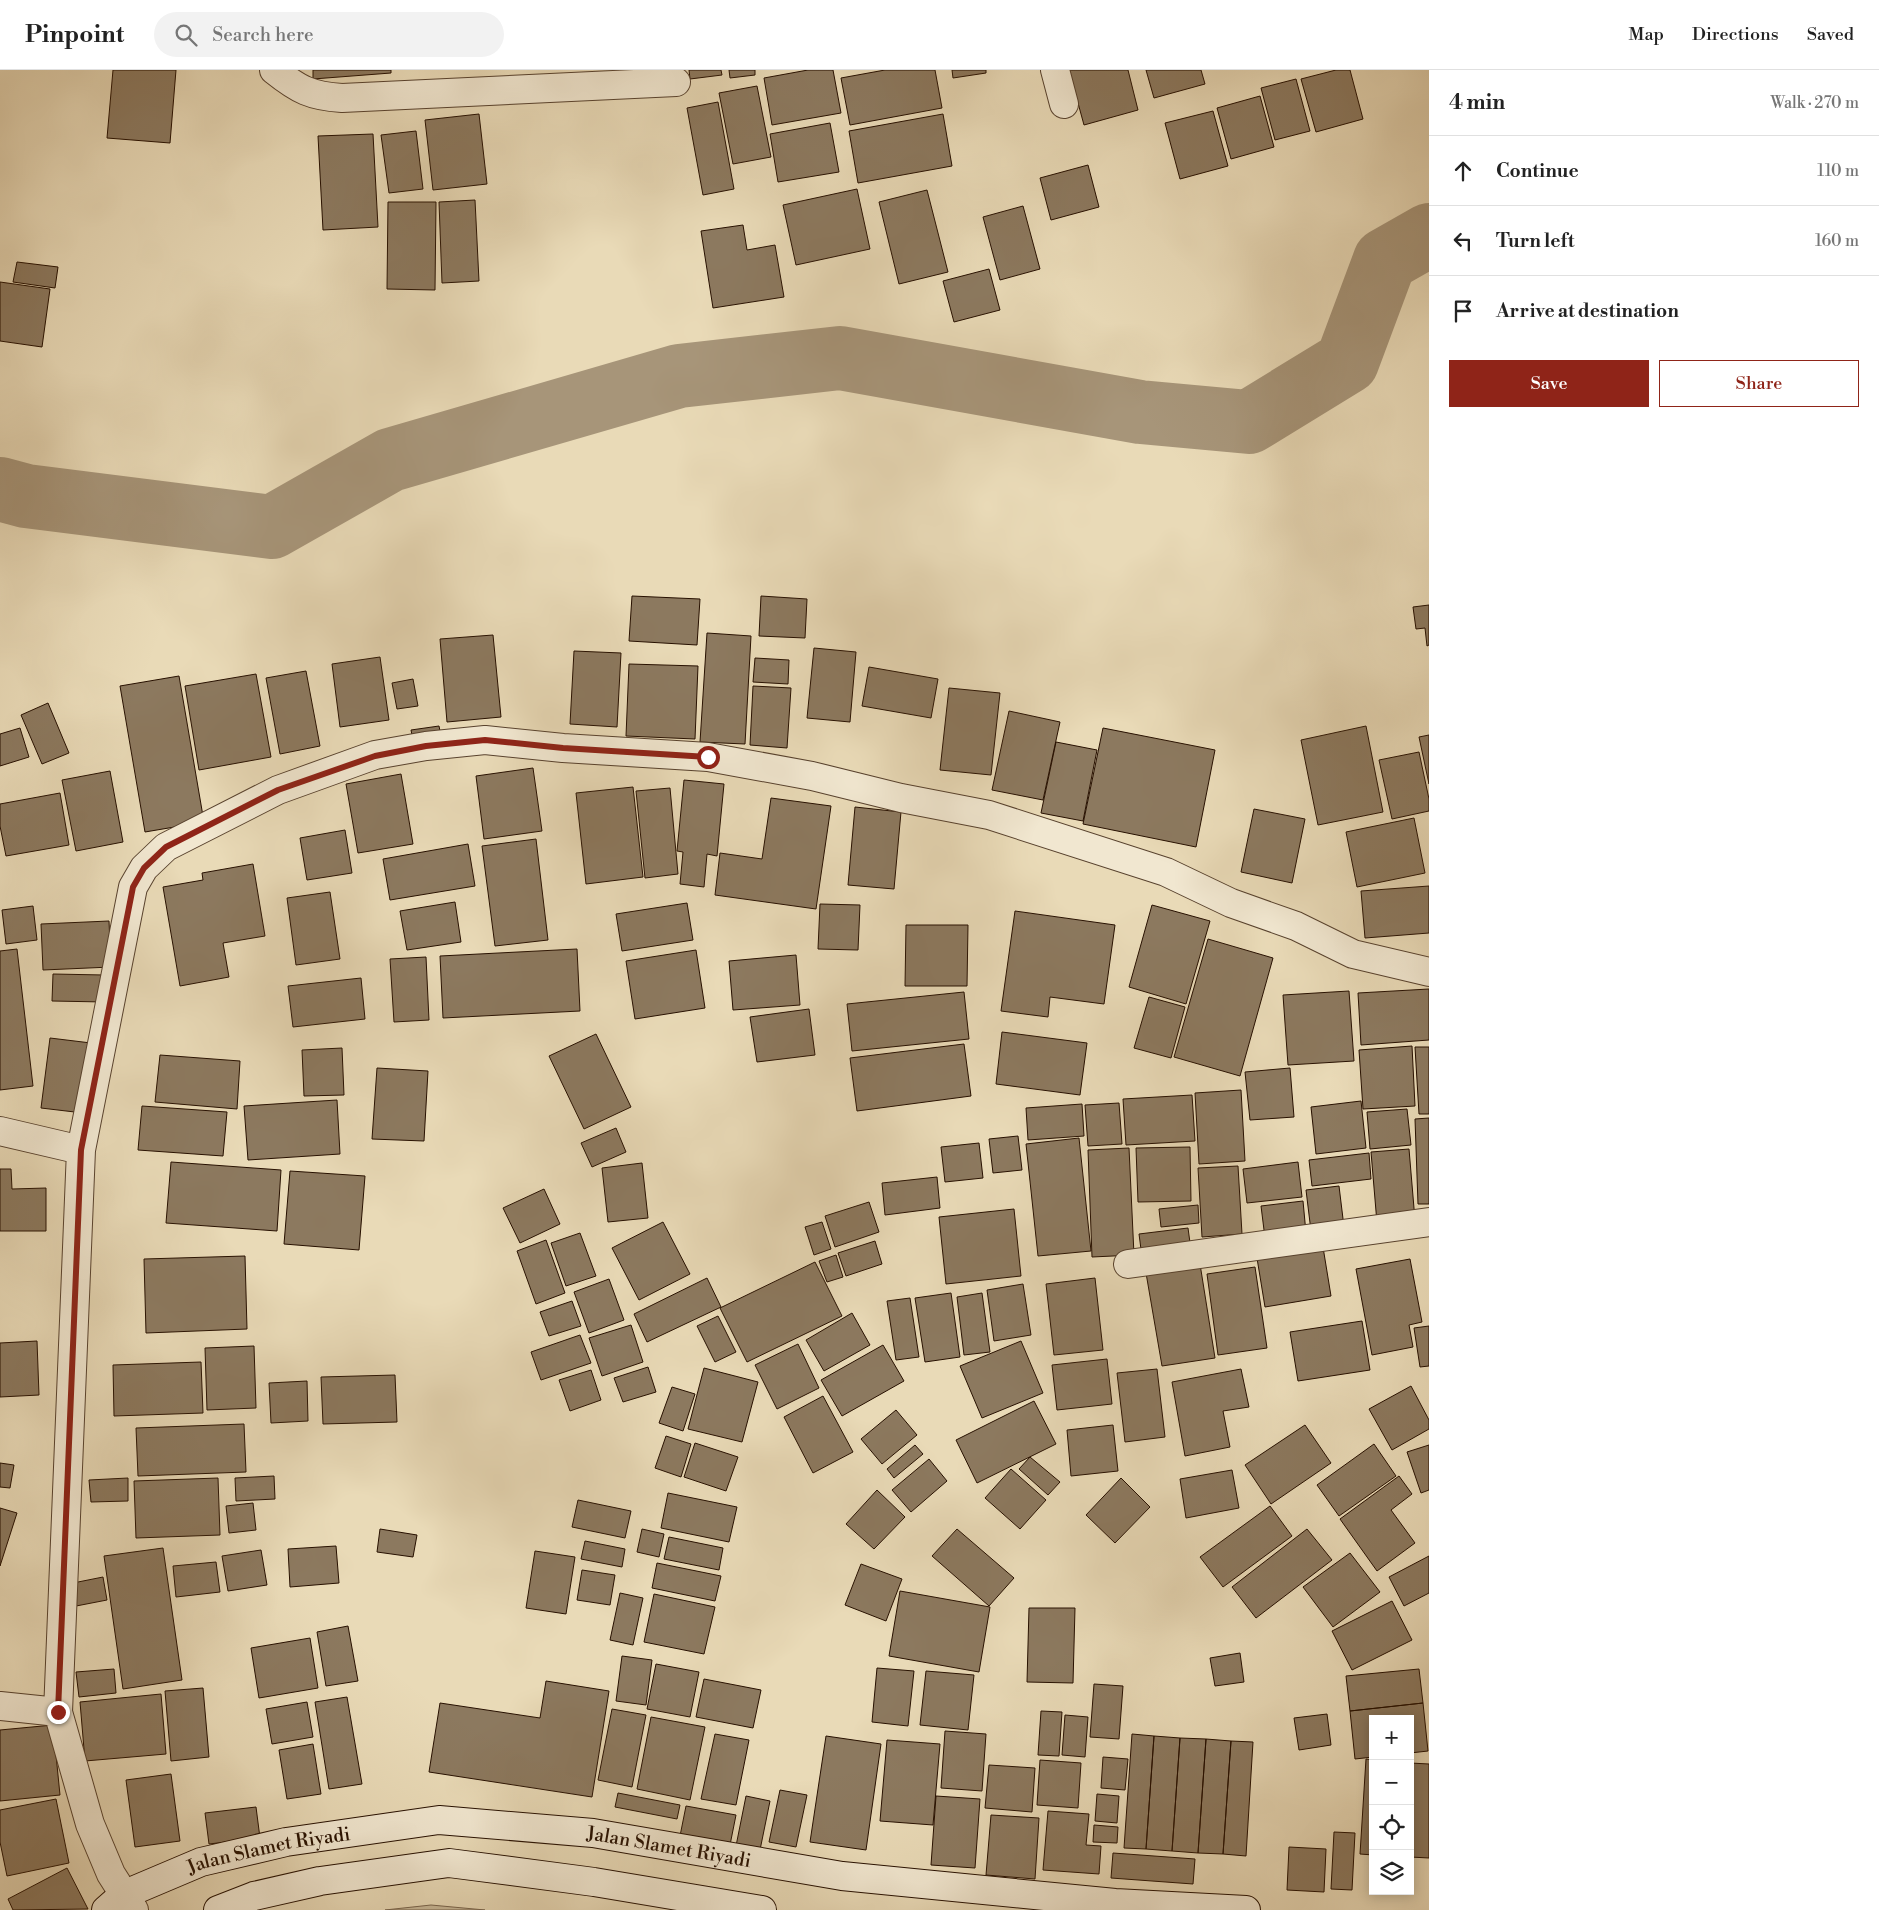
<!DOCTYPE html>
<html lang="en">
<head>
<meta charset="utf-8">
<style>
	body { margin:0; font-family:"Libre Bodoni",serif; background:#f2f2f2; color:#222 }
	.controls { position:absolute; right:15px; bottom:15px; display:grid; overflow:hidden; border-radius:0px; box-shadow:0 2px 12px #0003 }
	.controls button { width:45px; height:45px; display:grid; place-items:center; padding:0; border:0; border-bottom:1px solid #e0e0e0; background:#fff; color:#222; font:25px sans-serif }
	.stop { position:absolute; width:15px; height:15px; margin:-11px; border:4px solid #8f2418; border-radius:50%; background:#fff }
	.stop.end { background:#8f2418; border-color:#fff; box-shadow:0 1px 5px #0008 }
	.list { margin:0; padding:0; list-style:none }
	h2 { display:flex; justify-content:space-between; align-items:center; height:65px; margin:0; padding:0 20px; font-size:21px }
	h2 small { font-size:16px; font-weight:400; color:#767676 }
	.list li { display:grid; grid-template-columns:32px 1fr auto; gap:15px; align-items:center; box-sizing:border-box; height:70px; padding:0 20px; border-top:1px solid #e0e0e0 }
	.list b { display:block; font-size:19px; white-space:nowrap }
	.list em { font-size:16px; font-style:normal; color:#767676 }
	.actions { display:flex; gap:10px; padding:15px 20px }
	.actions a { flex:1; padding:11px 0; border:1px solid #8f2418; border-radius:0px; text-align:center; font-size:18px; color:#8f2418 }
	.actions .main { background:#8f2418; color:#fff }
	.icon { flex:none; width:28px; height:28px; fill:none; stroke:currentColor; stroke-width:2; stroke-linecap:round; stroke-linejoin:round }
	.map { position:relative; flex:none; width:1429px; height:1840px; overflow:hidden }
	header { display:flex; align-items:center; gap:30px; box-sizing:border-box; height:70px; padding:0 25px; background:#fff; border-bottom:1px solid #e0e0e0 }
	header strong { font-size:24px }
	nav { display:flex; gap:28px; margin-inline-start:auto; font-size:18px }
	.search { width:350px; height:45px; background:#f2f2f2; display:flex; align-items:center; gap:12px; box-sizing:border-box; padding:0 18px; border-radius:28px; color:#767676; font-size:19px }
	main { display:flex }
	aside { flex:1; background:#fff }
	.map>svg:first-child { display:block }
</style>
</head>
<body>
<header>
<strong>Pinpoint</strong>
<div class="search"><svg class="icon" aria-label="search" viewBox="0 0 24 24"><circle cx="10" cy="10" r="6"/><path d="M15 15l6 6"/></svg>Search here</div>
<nav><a>Map</a><a>Directions</a><a>Saved</a></nav>
</header>
<main>
<div class="map">
<svg width="1429" height="1840" viewBox="0 0 1429 1840">
	<rect width="100%" height="100%" fill="#e9dab7"/>
	<filter id="stains"><feTurbulence type="fractalNoise" baseFrequency=".004" numOctaves="4"/><feColorMatrix values="0 0 0 0 .2 0 0 0 0 .09 0 0 0 0 .02 0 0 0 .5 -.17"/></filter>
	<radialGradient id="worn" r=".72"><stop offset=".6" stop-color="#630" stop-opacity="0"/><stop offset="1" stop-color="#630" stop-opacity=".3"/></radialGradient>
	<path fill="#c8b898" stroke="#78644c" d="M431,1835l54,5h-100z"/>
	<g fill="none" stroke-linecap="round" stroke-linejoin="round">
		<path stroke="#a79579" stroke-width="64" d="M0,419l26,7 246,31 118,-67 289,-84 161,-18 300,54 109,10 98,-60 38,-102 44,-25"/>
	</g>
	<path fill="#8c795f" stroke="#271000" d="M113,0h63l-6,73 -63,-5z
		M313,0h78v3l-78,6z
		M689,0h32l1,5 -32,4z
		M729,0h26v5l-25,3z
		M808,0h25l8,43 -69,12 -8,-47z
		M885,0h50l7,38 -92,17 -9,-47z
		M952,0h34v3l-33,5z
		M1069,0h59l10,40 -54,15z
		M1146,0h55l4,14 -51,14z
		M1336,0h14l13,49 -47,13 -15,-53z
		M1296,9l14,52 -35,9 -14,-52z
		M757,16l14,71 -38,7 -14,-71z
		M1260,26l14,51 -43,12 -14,-51z
		M718,32l16,87 -31,6 -16,-87z
		M1213,41l15,55 -48,13 -15,-56z
		M479,44l8,70 -54,6 -8,-70z
		M943,44l9,52 -94,17 -9,-52z
		M830,53l9,49 -61,10 -8,-48z
		M416,61l7,58 -34,4 -8,-58z
		M373,64l5,93 -55,3 -5,-94z
		M1088,95l11,42 -48,13 -11,-42z
		M857,119l13,60 -74,16 -13,-60z
		M927,120l21,82 -49,12 -20,-82z
		M475,130l4,81 -37,2 -3,-81z
		M388,132h48l-1,88 -48,-1z
		M1023,136l17,63 -40,11 -17,-63z
		M743,155l4,25 28,-5 9,52 -71,11 -12,-77z
		M17,192l41,5 -3,21 -42,-6z
		M989,199l11,41 -46,12 -11,-41z
		M0,212l50,7 -8,58 -42,-6z
		M632,526l68,3 -3,46 -68,-4z
		M761,526l46,3 -2,39 -46,-2z
		M1429,535v40l-2,1 -2,-18 -9,1 -3,-22z
		M707,563l44,3 -6,108 -45,-2z
		M493,565l8,82 -54,5 -7,-83z
		M814,578l42,4 -6,70 -43,-4z
		M574,581l47,2 -4,74 -47,-3z
		M380,587l9,63 -49,7 -8,-63z
		M755,588l34,2 -1,24 -35,-2z
		M629,594l69,2 -3,73 -69,-3z
		M869,597l69,12 -7,39 -69,-12z
		M306,601l14,75 -40,8 -14,-76z
		M256,604l15,83 -72,13 -14,-84z
		M179,606l25,146 -59,10 -25,-146z
		M413,609l5,27 -21,3 -5,-26z
		M753,616l38,2 -4,60 -37,-3z
		M949,618l51,5 -9,82 -51,-5z
		M48,633l21,50 -27,11 -21,-49z
		M1009,641l51,11 -17,78 -51,-10z
		M439,656l2,10 -28,4 -2,-10z
		M1366,656l17,86 -65,13 -17,-85z
		M20,658l9,29 -29,9v-32z
		M1103,658l112,22 -19,97 -113,-23z
		M1429,665v49l-10,-47z
		M1056,672l41,8 -14,71 -42,-8z
		M1419,682l10,47v12l-37,8 -13,-59z
		M533,698l9,63 -58,8 -8,-63z
		M110,701l13,71 -47,9 -14,-71z
		M401,704l12,70 -55,9 -12,-69z
		M684,710l40,4 -7,72 -10,-2 -3,33 -24,-3 3,-32 -6,-1z
		M633,717l10,90 -57,7 -10,-91z
		M670,718l8,86 -33,4 -9,-87z
		M60,723l9,52 -63,11 -6,-30v-22z
		M771,728l60,8 -15,103 -101,-14 5,-42 42,6z
		M855,737l46,5 -7,77 -46,-4z
		M1254,739l51,10 -13,64 -51,-11z
		M1414,748l11,55 -68,14 -11,-55z
		M345,760l7,43 -45,7 -7,-42z
		M536,769l12,101 -53,6 -13,-100z
		M468,774l7,42 -85,14 -7,-41z
		M253,794l12,72 -42,7 6,34 -49,9 -17,-99 40,-7 -1,-7z
		M1429,816v47l-64,5 -4,-47z
		M330,822l10,67 -44,6 -9,-67z
		M455,832l6,40 -54,8 -7,-39z
		M687,833l6,37 -71,11 -6,-37z
		M820,834l40,1 -2,45 -40,-1z
		M1152,835l58,16 -24,83 -57,-17z
		M33,836l4,34 -31,4 -4,-34z
		M1015,841l100,14 -11,79 -54,-7 -2,20 -47,-6z
		M109,851l2,46 -68,3 -2,-46z
		M906,855h62l-1,61h-62z
		M1208,869l65,19 -33,118 -66,-19z
		M17,879l16,137 -33,4v-139z
		M577,879l3,62 -137,7 -3,-62z
		M696,880l9,58 -70,11 -9,-58z
		M796,885l4,50 -67,5 -4,-49z
		M426,887l3,63 -35,2 -4,-63z
		M53,904l51,1v27l-52,-1z
		M361,908l4,41 -72,8 -5,-41z
		M1429,919v51l-68,5 -3,-52z
		M1349,921l5,70 -66,4 -5,-70z
		M964,922l5,47 -117,12 -5,-47z
		M1149,927l36,10 -14,51 -37,-10z
		M809,939l6,46 -58,7 -7,-45z
		M1002,962l85,11 -7,52 -84,-11z
		M596,964l35,73 -47,22 -35,-73z
		M50,968l41,5 -8,70 -42,-5z
		M964,974l7,52 -114,15 -7,-53z
		M1412,976l3,60 -52,3 -4,-59z
		M1415,977h14v67h-10z
		M342,978l2,47 -40,1 -2,-46z
		M160,985l80,6 -3,48 -82,-7z
		M377,998l51,3 -4,70 -52,-2z
		M1290,998l4,49 -44,3 -5,-48z
		M1241,1020l4,71 -46,3 -4,-71z
		M1192,1025l3,46 -69,4 -3,-46z
		M337,1030l3,54 -92,6 -4,-54z
		M1361,1031l5,47 -50,6 -5,-47z
		M1119,1033l3,41 -34,2 -3,-41z
		M1082,1034l2,32 -56,4 -2,-32z
		M142,1036l85,6 -4,44 -85,-6z
		M1407,1039l4,36 -41,4 -3,-37z
		M1429,1048v86h-11l-3,-85z
		M616,1058l10,24 -34,15 -11,-24z
		M1018,1066l4,34 -29,3 -4,-34z
		M1079,1068l12,113 -53,5 -12,-112z
		M979,1073l4,35 -38,4 -4,-35z
		M1190,1077l1,54 -53,1 -2,-54z
		M1129,1078l5,107 -42,2 -4,-107z
		M1409,1079l6,71 -38,3 -6,-71z
		M1369,1083l2,26 -59,7 -3,-26z
		M171,1092l110,8 -4,61 -111,-8z
		M1298,1092l4,35 -55,6 -4,-34z
		M642,1093l6,55 -40,4 -6,-54z
		M1238,1096l4,68 -40,3 -4,-69z
		M0,1099h11l1,20 34,-1v43h-46z
		M290,1101l75,5 -6,74 -75,-6z
		M937,1107l3,31 -55,7 -3,-32z
		M1339,1116l5,41 -33,4 -5,-41z
		M544,1119l16,35 -40,19 -17,-35z
		M1303,1131l3,32 -41,5 -4,-32z
		M869,1132l10,30 -44,15 -10,-31z
		M1198,1135l1,18 -38,4 -2,-18z
		M1014,1139l7,67 -75,8 -7,-67z
		M663,1152l27,52 -51,26 -27,-52z
		M822,1152l9,27 -17,6 -9,-28z
		M1188,1158l3,22 -49,7 -3,-23z
		M580,1163l16,43 -30,10 -15,-43z
		M546,1170l19,53 -29,11 -19,-53z
		M875,1171l7,23 -36,12 -8,-23z
		M1322,1171l9,55 -66,11 -9,-55z
		M836,1185l7,22 -16,5 -8,-21z
		M245,1186l2,73 -101,4 -2,-74z
		M1410,1189l12,63 -13,3 4,22 -41,8 -16,-86z
		M815,1192l27,54 -95,46 -27,-54z
		M1200,1194l15,94 -53,8 -16,-93z
		M1255,1197l12,81 -49,7 -11,-81z
		M707,1208l14,29 -74,35 -13,-28z
		M1095,1208l8,72 -49,5 -8,-71z
		M609,1209l15,41 -35,13 -15,-41z
		M1023,1214l8,51 -37,6 -7,-51z
		M951,1223l9,64 -35,5 -10,-64z
		M982,1223l8,59 -26,3 -7,-58z
		M910,1228l9,59 -23,3 -9,-59z
		M572,1231l9,25 -32,10 -9,-24z
		M852,1243l18,32 -46,26 -18,-31z
		M718,1246l18,36 -21,10 -18,-36z
		M1362,1251l8,49 -72,11 -8,-49z
		M631,1255l12,37 -41,14 -13,-38z
		M1429,1256v40l-9,1 -6,-39z
		M580,1265l11,28 -50,17 -10,-28z
		M37,1271l2,54 -39,2v-54z
		M1021,1271l22,52 -61,25 -22,-52z
		M798,1274l21,44 -42,21 -22,-44z
		M883,1275l21,36 -62,35 -21,-36z
		M254,1276l2,62 -49,2 -2,-62z
		M1107,1289l5,45 -55,6 -5,-45z
		M201,1292l2,51 -89,3 -1,-51z
		M648,1297l8,25 -33,10 -9,-24z
		M704,1298l54,14 -16,60 -54,-13z
		M1157,1299l8,68 -40,5 -8,-69z
		M1241,1299l8,38 -26,4 7,36 -45,9 -13,-74z
		M591,1300l10,30 -31,11 -11,-31z
		M395,1305l2,47 -74,2 -2,-47z
		M307,1311l1,40 -37,2 -2,-40z
		M1411,1316l18,34v9l-37,21 -23,-41z
		M672,1317l23,7 -12,37 -24,-8z
		M823,1326l30,56 -40,21 -29,-56z
		M1034,1331l22,43 -79,39 -21,-43z
		M896,1340l21,25 -35,29 -21,-25z
		M244,1354l2,48 -108,4 -2,-48z
		M1113,1355l5,46 -47,5 -4,-46z
		M1305,1355l26,38 -60,41 -26,-39z
		M666,1366l25,8 -10,33 -26,-9z
		M695,1373l43,14 -12,34 -42,-14z
		M1374,1374l22,32 -57,40 -22,-31z
		M915,1375l8,9 -29,24 -7,-9z
		M1429,1375v45l-8,3 -14,-41z
		M1030,1387l30,25 -12,13 -29,-26z
		M929,1389l18,22 -36,31 -19,-22z
		M0,1393l14,2 -4,23 -10,-1z
		M1011,1399l35,31 -26,29 -35,-31z
		M1232,1400l7,38 -53,10 -6,-39z
		M274,1406l1,23 -39,2 -1,-23z
		M1399,1406l13,18 -21,16 24,33 -38,28 -37,-52z
		M128,1408v23l-37,1 -2,-22z
		M218,1408l2,57 -84,3 -2,-57z
		M1121,1408l29,29 -35,36 -29,-28z
		M877,1420l28,27 -31,32 -28,-25z
		M668,1423l69,14 -8,35 -68,-14z
		M578,1430l53,11 -6,27 -53,-11z
		M253,1433l3,27 -27,3 -3,-27z
		M1270,1436l22,30 -69,51 -23,-30z
		M0,1438l17,5 -17,53z
		M380,1459l37,6 -4,22 -36,-5z
		M642,1459l22,5 -5,23 -22,-5z
		M957,1459l57,49 -25,28 -57,-50z
		M1307,1459l25,31 -76,58 -24,-31z
		M669,1467l54,11 -4,22 -55,-11z
		M585,1471l40,8 -3,18 -41,-8z
		M336,1476l3,37 -49,4 -2,-38z
		M163,1478l19,132 -59,9 -19,-133z
		M261,1480l6,35 -39,6 -6,-35z
		M535,1481l40,6 -9,57 -40,-6z
		M1350,1483l30,39 -47,35 -30,-40z
		M1429,1486v37l-25,13 -15,-29z
		M216,1492l4,30 -44,5 -3,-31z
		M657,1493l64,13 -6,25 -63,-13z
		M861,1494l41,15 -16,42 -41,-16z
		M582,1500l33,5 -5,30 -33,-5z
		M103,1507l4,23 -36,7 -3,-23z
		M900,1521l90,16 -11,65 -90,-16z
		M620,1523l23,5 -10,47 -23,-5z
		M654,1524l61,13 -11,47 -60,-12z
		M1392,1531l20,39 -60,30 -20,-39z
		M1029,1538h46l-2,75 -46,-1z
		M348,1556l10,55 -32,5 -9,-54z
		M310,1568l8,50 -59,10 -8,-50z
		M1240,1583l4,29 -29,4 -5,-28z
		M622,1586l30,4 -6,45 -30,-4z
		M656,1594l43,8 -9,45 -43,-8z
		M877,1598l37,3 -6,55 -36,-4z
		M114,1599l2,24 -37,4 -3,-25z
		M1419,1599l4,34 -73,8 -4,-35z
		M926,1601l48,4 -6,55 -48,-5z
		M704,1609l57,11 -8,38 -57,-11z
		M546,1611l63,10 -17,106 -163,-25 11,-69 100,15z
		M1094,1614l29,2 -4,53 -29,-2z
		M203,1618l6,69 -38,4 -6,-70z
		M161,1624l5,60 -81,7 -5,-59z
		M347,1627l15,87 -33,5 -14,-87z
		M307,1632l6,35 -41,7 -6,-35z
		M1423,1633l5,48 -18,2v-34h-37v38l-18,2 -5,-48z
		M612,1639l34,6 -14,72 -34,-7z
		M1041,1641l21,1 -3,44 -21,-1z
		M1327,1644l4,31 -32,5 -5,-32z
		M1065,1645l23,2 -3,40 -23,-2z
		M651,1647l54,10 -15,73 -53,-11z
		M53,1655l7,70 -60,6v-71z
		M945,1661l41,3 -4,57 -41,-3z
		M715,1664l34,6 -13,65 -35,-6z
		M1132,1664l22,2 -8,113 -22,-1z
		M826,1666l55,8 -15,106 -56,-8z
		M1154,1666l26,2 -8,113 -26,-2z
		M1180,1668l26,1 -8,114 -26,-2z
		M1206,1669l25,2 -8,113 -25,-1z
		M887,1670l53,4 -7,81 -53,-4z
		M1231,1671l22,1 -7,114 -23,-2z
		M313,1674l8,50 -34,5 -8,-49z
		M1103,1687l25,2 -3,31 -24,-2z
		M1366,1689l7,1v95l-13,-1z
		M1040,1690l41,3 -3,45 -41,-3z
		M1410,1693l19,1v94l-19,-1z
		M989,1695l46,3 -3,44 -47,-4z
		M171,1704l9,67 -45,6 -9,-67z
		M780,1720l27,5 -11,52 -27,-5z
		M618,1723l62,12 -3,14 -62,-12z
		M1097,1724l22,2 -2,27 -22,-2z
		M746,1726l24,5 -10,49 -24,-4z
		M936,1726l44,3 -5,69 -44,-3z
		M56,1729l13,64 -62,13 -7,-34v-32z
		M686,1736l50,9 -6,30 -50,-9z
		M256,1737l4,31 -51,6 -4,-31z
		M1048,1741l41,3 -3,31 15,1 -2,28 -56,-4z
		M991,1745l48,3 -4,61 -49,-4z
		M1094,1755l24,2 -1,16 -24,-1z
		M1334,1762l21,1 -3,57 -21,-1z
		M1289,1777l37,2 -2,43 -37,-2z
		M1113,1783l82,6 -2,25 -82,-6z
		M67,1798l21,41 -75,1 -5,-11z"/>
	<g fill="none" stroke-linecap="round" stroke-linejoin="round">
		<g stroke="#58422e" stroke-width="30">
			<path id="street" d="M274,0c25,20 37,26 68,28l334,-16
				M1055,0l9,34
				M0,1061l81,19
				M1128,1194l301,-42
				M0,1636l58,6
				M134,1840l-23,-36 -21,-50 -32,-112 23,-562 52,-263 11,-19 22,-21 112,-57 97,-35 51,-9 59,-6 78,8 145,9 104,19 89,22 88,17 177,57 65,31 65,23 57,28 76,18"/>
		</g>
		<g stroke="#271000" stroke-width="30">
			<g id="secondary">
				<path id="s1" d="M106,1840l17,-15 78,-33 85,-20 153,-22 154,13 249,43 273,27 131,7"/>
				<path d="M218,1840l36,-14 66,-15 129,-18 145,19 168,28"/>
			</g>
		</g>
		<use href="#street" stroke="#f1e7d0" stroke-width="28"/>
		<use href="#secondary" stroke="#f1e7d0" stroke-width="28"/>
	</g>
	<g fill="none" stroke-linecap="round" stroke-linejoin="round">
		<path stroke="#8f2418" stroke-width="6" d="M58,1642l23,-562 52,-263 11,-19 22,-21 112,-57 97,-34 51,-10 59,-6 78,8 145,9"/>
	</g>
	<g text-anchor="middle" stroke-width="4" stroke-linejoin="round" paint-order="stroke">
		<g font-size="19" fill="#271000" stroke="#f1e7d0">
			<text dy="7" stroke="none"><textPath href="#s1" startOffset="581">Jalan Slamet Riyadi</textPath></text>
			<text dy="7" stroke="none"><textPath href="#s1" startOffset="176">Jalan Slamet Riyadi</textPath></text>
		</g>
	</g>
	<rect width="100%" height="100%" filter="url(#stains)"/>
	<rect width="100%" height="100%" fill="url(#worn)"/>
</svg>
<div class="controls">
<button>+</button>
<button>−</button>
<button><svg class="icon" aria-label="locate" viewBox="0 0 24 24"><circle cx="12" cy="12" r="6"/><path d="M12 2v4M12 18v4M2 12h4M18 12h4"/></svg></button>
<button><svg class="icon" aria-label="layers" viewBox="0 0 24 24"><path d="M12 4l9 5-9 5-9-5zM3 14l9 5 9-5"/></svg></button>
</div>
<div class="stop" style="left:708px;top:687px"></div>
<div class="stop end" style="left:58px;top:1642px"></div>
</div>
<aside>
<h2>4 min<small>Walk · 270 m</small></h2>
<ul class="list">
<li><svg class="icon" aria-label="ahead" viewBox="0 0 24 24"><path d="M12 20V5M6 11l6-6 6 6"/></svg><div><b>Continue</b></div><em>110 m</em></li>
<li><svg class="icon" aria-label="left" viewBox="0 0 24 24"><path d="M17 20v-9H6M10 6l-5 5 5 5"/></svg><div><b>Turn left</b></div><em>160 m</em></li>
<li><svg class="icon" aria-label="arrive" viewBox="0 0 24 24"><path d="M6 21V4h12l-3 4 3 4H6"/></svg><div><b>Arrive at destination</b></div></li>
</ul>
<div class="actions"><a class="main">Save</a><a>Share</a></div>
</aside>
</main>
</body>
</html>
